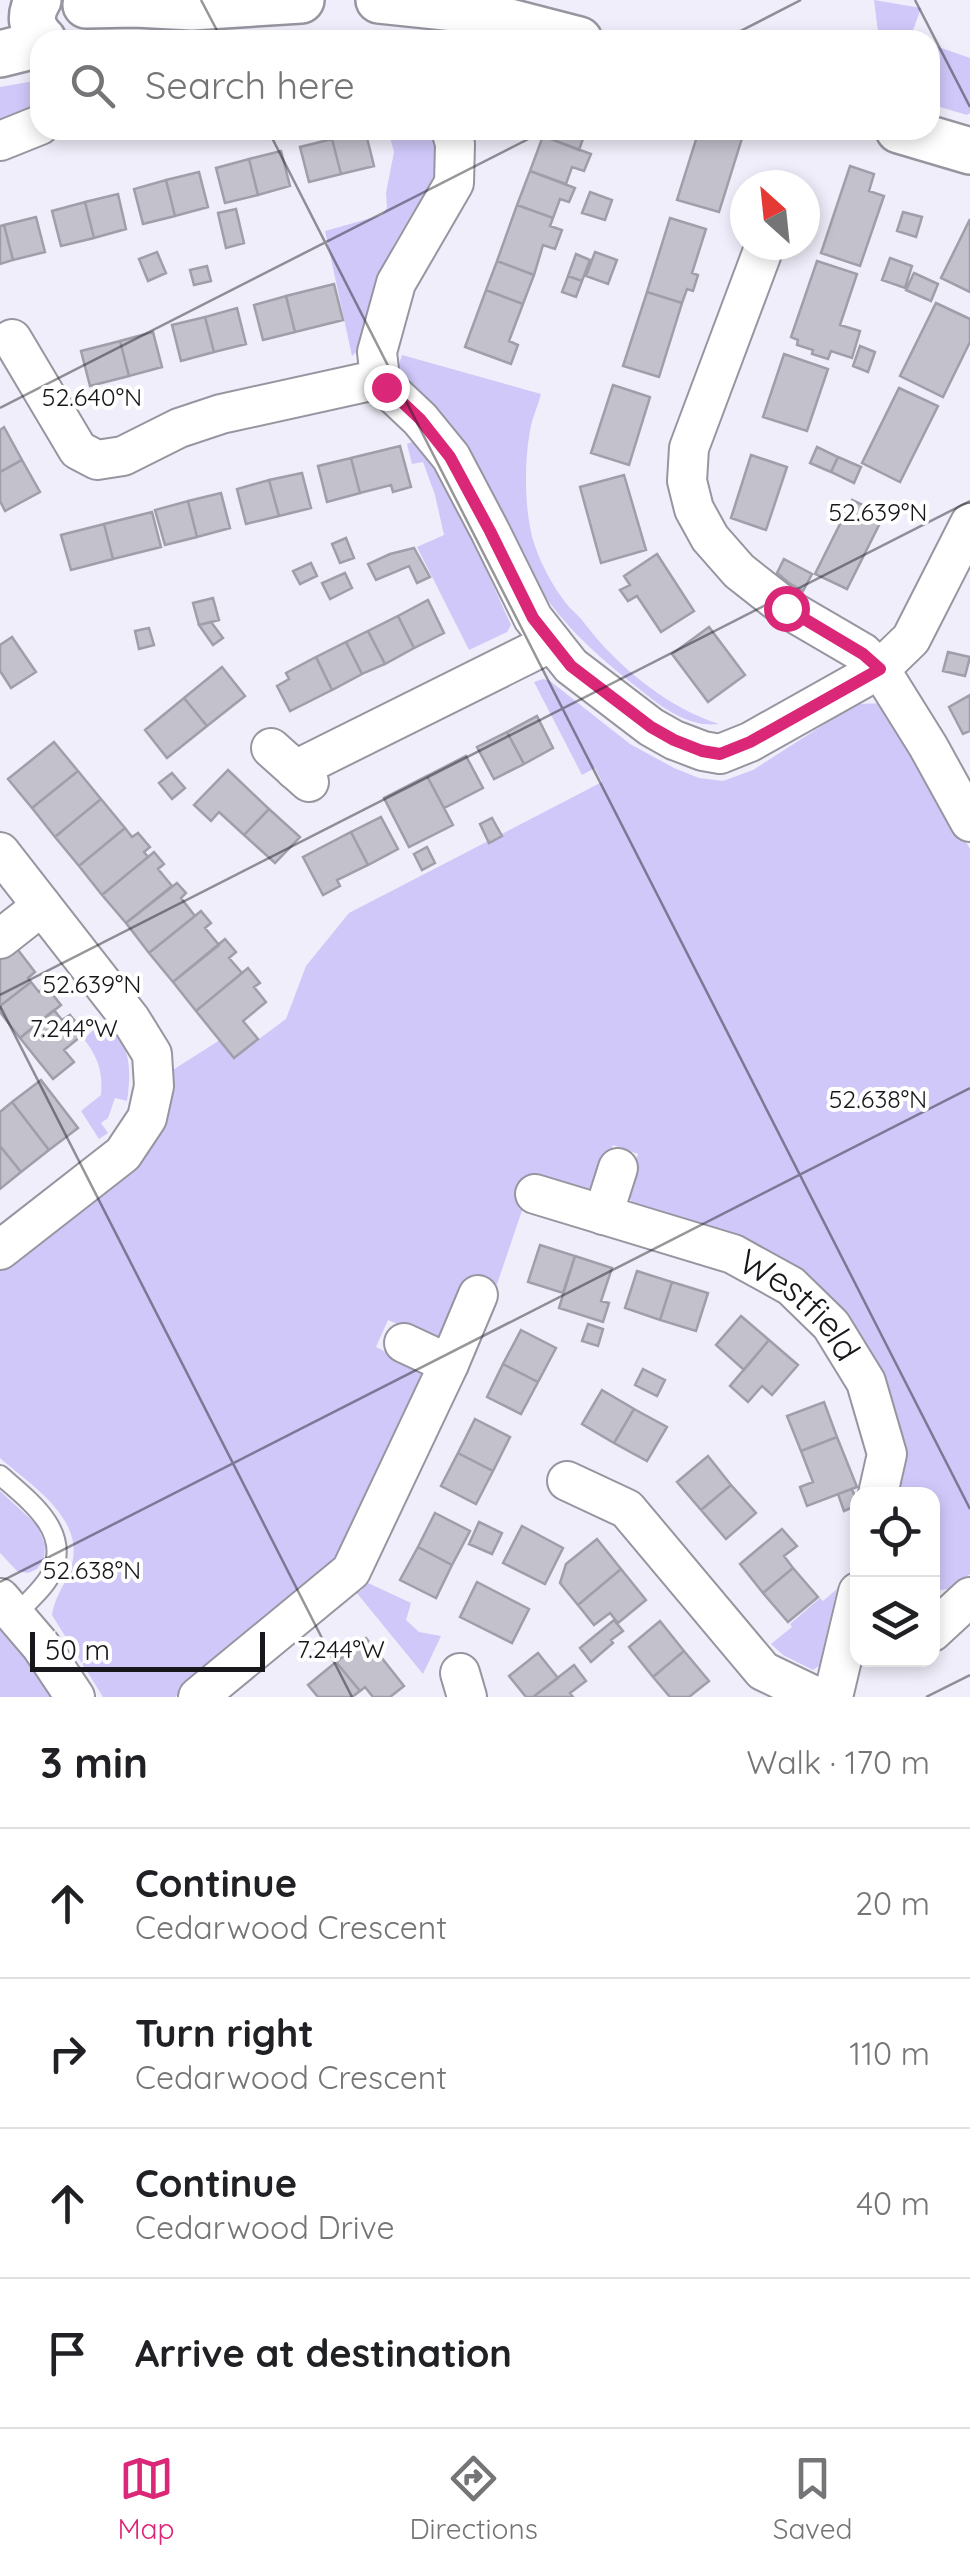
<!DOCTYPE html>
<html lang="en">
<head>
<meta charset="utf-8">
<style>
	body { margin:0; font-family:Quicksand,sans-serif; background:#f2f2f2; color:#202124 }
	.controls { position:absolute; right:30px; bottom:30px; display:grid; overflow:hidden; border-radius:20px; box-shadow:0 5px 15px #0003 }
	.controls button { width:90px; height:90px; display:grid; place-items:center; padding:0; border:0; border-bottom:2px solid #e0e0e0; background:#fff; color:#202124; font:50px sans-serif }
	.compass { position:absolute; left:730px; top:170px; width:90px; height:90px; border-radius:50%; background:#fff; box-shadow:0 5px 15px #0003; rotate:333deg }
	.scale { position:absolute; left:30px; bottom:25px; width:235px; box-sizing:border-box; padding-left:10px; border:5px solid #18171b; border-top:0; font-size:28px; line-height:35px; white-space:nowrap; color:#18171b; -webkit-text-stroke:8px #fff; paint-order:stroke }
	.stop { position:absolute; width:30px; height:30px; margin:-22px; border:8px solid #db2777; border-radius:50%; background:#fff }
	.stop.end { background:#db2777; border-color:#fff; box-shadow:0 2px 10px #0008 }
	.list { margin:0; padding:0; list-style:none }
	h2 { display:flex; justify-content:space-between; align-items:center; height:130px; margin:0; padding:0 40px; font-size:42px }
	h2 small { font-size:32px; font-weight:400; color:#757577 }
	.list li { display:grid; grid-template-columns:65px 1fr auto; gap:30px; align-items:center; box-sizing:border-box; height:150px; padding:0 40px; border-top:2px solid #e0e0e0 }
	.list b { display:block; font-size:38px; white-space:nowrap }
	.list p { margin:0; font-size:32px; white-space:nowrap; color:#757577 }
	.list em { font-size:32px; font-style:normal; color:#757577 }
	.icon { flex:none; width:55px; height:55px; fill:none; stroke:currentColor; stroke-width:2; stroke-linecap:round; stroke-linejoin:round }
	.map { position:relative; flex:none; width:970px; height:1697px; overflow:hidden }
	.search { position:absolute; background:#fff; box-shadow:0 5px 15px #0003; left:30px; right:30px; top:30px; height:110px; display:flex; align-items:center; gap:25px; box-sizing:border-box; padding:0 35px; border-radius:30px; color:#757577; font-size:38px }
	.sheet { height:730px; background:#fff }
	nav { display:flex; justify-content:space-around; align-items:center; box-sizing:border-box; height:140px; border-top:2px solid #e0e0e0; background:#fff; font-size:28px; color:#757577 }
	nav a { display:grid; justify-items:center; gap:5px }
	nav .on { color:#db2777 }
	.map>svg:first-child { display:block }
</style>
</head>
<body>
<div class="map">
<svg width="970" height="1697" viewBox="0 0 970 1697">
	<rect width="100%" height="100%" fill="#f0eefa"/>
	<path fill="#cfc8f9" d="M874,0l47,8 -10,28 9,4h-41z
		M930,44l40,14v55l-3,2 -37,-11z
		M40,80v27l-40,18v-38z
		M388,130h46l5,38 -46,78 -26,67 -10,38 -5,5 -27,-125 57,-16 5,-7 -1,-15 8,-41z
		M402,355l139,39c-3,12 -9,24 -11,37 -6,32 -6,84 5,115 7,21 20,44 34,61 5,5 11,10 16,17 32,42 83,84 134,100 -30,4 -58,-17 -81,-36 -42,-33 -82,-68 -108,-116 -22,-40 -37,-84 -62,-123 -9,-14 -21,-30 -33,-41 -13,-13 -28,-23 -38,-38z
		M412,442c42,44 73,127 99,183l-4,7 -38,18 -52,-103 27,-12 -9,-40 -12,-33 -11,2 -5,-20z
		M543,679l7,2 80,63 44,24 25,10 24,3 30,-11 103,-66 33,-1 81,146v725c-12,10 -21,19 -37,15l-1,-95h-37l-36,-159 -217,-123c-25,-20 -12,-33 -4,-58l-25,-9c-5,10 -8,21 -13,31 -14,27 -45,11 -68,5l-38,112 -29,-13 -25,56 -7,3 -45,-19 -12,27 44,22 1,7 -82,188 -164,133h-72l-51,-82c4,-23 16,-33 20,-51 12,-47 -43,-80 -72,-106v-187l137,-108 31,-90 52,-33 15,17 51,-38 20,-53 43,-53 253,-131 -7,-14 -13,7 -48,-93z
		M106,1018c24,27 26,49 21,83l-12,-3 -7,20 -7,5 7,10 -9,6 -18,-28 20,-16c2,-24 -3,-37 -17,-56z
		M0,1491l37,34 8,20 -1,14 -7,10 -9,4 -11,-2 -17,-18z
		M368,1583l43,20 -5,17 13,12 22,4 -18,38 -67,-82 5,-1z
		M837,1589l-18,77 -6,4 -30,-15 -12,-11 21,-17 -2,-3 30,-26 3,3z
		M0,1622l26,31 28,44h-54z"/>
	<path fill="#c2c1cc" stroke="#9f9ea9" stroke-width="2.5" d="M365,130l9,36 -33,8 -9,-35z
		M545,130h41l-7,20 -36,-14z
		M699,130h27l17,5 -24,77 -42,-12z
		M543,136l48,18 -7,17 -12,-4 -6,17 -36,-13z
		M332,139l9,35 -32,8 -9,-35z
		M281,151l9,35 -32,9 -9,-36z
		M249,159l9,36 -33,8 -9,-35z
		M850,166l24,8 -5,17 15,5 -24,70 -39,-13z
		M530,171l45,17 -6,14 -9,-3 -7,19 -36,-13z
		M199,172l9,35 -33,9 -9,-36z
		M166,180l9,36 -32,8 -9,-35z
		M590,192l22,8 -7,20 -23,-7z
		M118,194l8,35 -32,9 -9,-36z
		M85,202l9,36 -33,8 -9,-35z
		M517,205l36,13 -3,8 12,4 -7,19 -12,-4 -9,30 -37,-14z
		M236,209l8,34 -18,5 -8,-35z
		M903,212l19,5 -6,20 -19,-6z
		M36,217l9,35 -32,8 -9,-35z
		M670,218l36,11 -14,44 6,2 -5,16 -6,-2 -5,14 -35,-11z
		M970,219v73l-29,-14z
		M4,225l9,35 -13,4v-38z
		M157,252l9,21 -18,8 -9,-22z
		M595,252l22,8 -9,24 -22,-8z
		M576,254l14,6 -8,21 -14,-5z
		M890,258l22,8 -7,22 -23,-8z
		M497,261l37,14 -11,29 -37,-14z
		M817,261l40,13 -17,51 20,6 -8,27 -21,-7 -3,8 -16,-5 1,-4 -16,-5 1,-5 -7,-3z
		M207,266l4,15 -17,4 -4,-15z
		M914,273l24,11 -7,17 -25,-11z
		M568,276l14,5 -6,16 -14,-5z
		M334,284l9,36 -48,12 -9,-36z
		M486,290l37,14 -14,37 9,4 -7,19 -46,-17z
		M647,292l35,11 -23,74 -36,-11z
		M286,296l9,36 -32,8 -9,-35z
		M936,303l34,16v23l-27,55 -43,-21z
		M237,308l9,36 -32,8 -9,-35z
		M205,317l9,35 -33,9 -9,-36z
		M153,332l9,35 -33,9 -9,-35z
		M120,341l9,35 -39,10 -9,-35z
		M860,346l15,6 -7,20 -15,-6z
		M784,354l44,15 -21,62 -44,-14z
		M613,385l37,12 -21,68 -38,-12z
		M899,388l39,18 -38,76 -38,-19z
		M4,427l18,33 -22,12v-42z
		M400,446l11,41 -18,5 -2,-7 -31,8 -9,-35z
		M817,447l21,10 -7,15 -21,-9z
		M751,455l36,12 -21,63 -35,-12z
		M838,457l23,10 -7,16 -23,-11z
		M351,458l9,35 -33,9 -9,-36z
		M22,460l18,32 -35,19 -5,-10v-29z
		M302,473l9,35 -32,8 -10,-36z
		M624,475l22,75 -45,13 -21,-76z
		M269,480l10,36 -33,8 -9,-35z
		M221,493l9,35 -33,9 -9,-36z
		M852,500l32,15 -37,74 -32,-15z
		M188,501l9,36 -32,8 -10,-35z
		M152,512l9,35 -48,12 -9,-35z
		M104,524l9,35 -42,11 -10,-35z
		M346,538l8,20 -14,5 -8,-19z
		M414,548l16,29 -13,6 -8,-17 -33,14 -8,-16 22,-10z
		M657,554l37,57 -33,21 -24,-36 -9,5 -8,-11 10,-5 -6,-9z
		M784,559l28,15 -9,17 -14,-8 -12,-10z
		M311,563l6,13 -17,8 -7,-13z
		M345,573l7,15 -22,11 -8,-16z
		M213,598l6,22 -20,5 -6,-22z
		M428,600l16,33 -30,15 -16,-32z
		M398,616l16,32 -29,16 -17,-33z
		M211,622l12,16 -10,7 -14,-20z
		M709,627l36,48 -37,27 -36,-48z
		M149,628l5,17 -15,4 -4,-18z
		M368,631l17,33 -23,10 -16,-32z
		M12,637l24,35 -25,16 -11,-17v-26z
		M346,642l16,32 -30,16 -16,-33z
		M948,652l22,5 -5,19 -22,-5z
		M316,657l16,33 -42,21 -13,-25 12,-7 -3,-6z
		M222,667l23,29 -38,30 -23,-28z
		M970,695v36l-7,3 -14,-27z
		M184,698l23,28 -40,32 -22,-28z
		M537,716l16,32 -29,16 -17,-32z
		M507,732l17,32 -30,15 -17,-32z
		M54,742l24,29 -46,37 -24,-29z
		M466,756l17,32 -39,20 -17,-32z
		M228,770l41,39 -25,26 -25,-23 -8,9 -17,-16z
		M78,771l23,28 -46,38 -23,-29z
		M172,773l13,15 -13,11 -13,-16z
		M427,776l26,49 -44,22 -25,-49z
		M101,799l24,29 -46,38 -24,-29z
		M269,809l31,28 -25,26 -31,-28z
		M381,817l17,32 -30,16 -17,-33z
		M492,818l10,18 -13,7 -9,-19z
		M125,828l7,9 6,-4 12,14 -6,5 4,5 -46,38 -23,-29z
		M351,832l17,33 -31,15 3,6 -17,9 -20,-38z
		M427,847l8,16 -13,7 -8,-16z
		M154,852l10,12 -6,5 14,17 -46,37 -24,-28z
		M177,883l9,10 -5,5 14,18 -46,37 -23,-30z
		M201,911l10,12 -6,5 14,17 -46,37 -24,-29z
		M225,939l11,13 -7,6 13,15 -46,38 -23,-29z
		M15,946l20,26 -7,6 3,4 -31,24v-47z
		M248,968l12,15 -6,4 12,15 -23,19 15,18 -24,19 -38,-47z
		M31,982l8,10 7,-6 15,19 -41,33 -20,-26v-6z
		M54,1010l8,10 8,-5 15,18 -21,17 10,12 -21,17 -33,-41z
		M41,1080l37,48 -29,22 -37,-48z
		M12,1102l37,48 -28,22 -21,-26v-34z
		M0,1146l21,26 -21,17z
		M540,1245l35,11 -12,37 -35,-11z
		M575,1256l37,12 -11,33 8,2 -6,19 -44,-14z
		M637,1271l35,11 -12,38 -35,-12z
		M672,1282l36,11 -12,38 -36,-11z
		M741,1316l28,24 -25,30 -28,-25z
		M588,1324l15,5 -5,17 -16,-5z
		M521,1330l35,18 -18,34 -35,-18z
		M769,1340l29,25 -26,30 -10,-9 -14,16 -18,-16z
		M503,1364l35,18 -17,32 -34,-17z
		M643,1369l22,11 -8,16 -22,-11z
		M602,1390l32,19 -20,34 -32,-19z
		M824,1402l13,35 -36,14 -14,-35z
		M634,1409l33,18 -20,34 -33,-18z
		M475,1419l35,18 -17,34 -35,-18z
		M837,1437l20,50 -50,19 -7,-19 13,-5 -12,-31z
		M458,1453l35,18 -17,33 -35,-18z
		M708,1456l23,29 -30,25 -24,-28z
		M731,1485l25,28 -30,26 -25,-29z
		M852,1489l6,16 -14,6 -6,-17z
		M435,1513l35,18 -18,34 -34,-18z
		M479,1522l23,11 -10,21 -23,-10z
		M522,1526l41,22 -18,36 -42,-21z
		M782,1529l15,17 -13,10 9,12 -30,25 -23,-29z
		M597,1539l24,30 -43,36 -18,-22 6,-19z
		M418,1547l34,18 -16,33 -36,-18z
		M793,1568l25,29 -30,25 -25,-29z
		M621,1569l25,31 -28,23 -8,-10 -16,12 -16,-20z
		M477,1582l52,27 -17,34 -52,-26z
		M614,1620l9,11 -12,9 2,3 -22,19 -11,-14z
		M660,1621l24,30 -31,26 -24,-30z
		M366,1638l38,48 -14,11h-17l-8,-10 -5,4 -24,-29z
		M684,1651l25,30 -20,16h-19l-17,-20z
		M538,1653l20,25 -25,19h-7l-17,-21z
		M336,1662l24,29 -8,6h-34l-10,-12z
		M574,1665l12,16 -16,12 3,4h-40z"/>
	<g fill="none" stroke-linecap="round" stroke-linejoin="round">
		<g stroke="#9796a0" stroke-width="22">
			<path id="service" d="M0,1475c28,25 71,55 52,97 -7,16 -25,30 -36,43"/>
		</g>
		<g stroke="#9796a0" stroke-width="42">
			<g id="minor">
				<path d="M451,130l4,14 -1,39 -58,100 -19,69 3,27 6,8 34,32 31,38 39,74 43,87 38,48 80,61 23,13 29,11 17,3 30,-12 130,-73 31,-30 59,-116"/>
				<path d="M0,141l40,-16"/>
				<path d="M765,245l-76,203 -2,33 7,28 16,29 29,33 47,37 77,45 17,16 48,77 42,76"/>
				<path d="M12,339l66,111 19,10 26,-4 56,-28 42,-14 159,-35"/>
				<path d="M271,748l38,34"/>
				<path d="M295,770l257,-128"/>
				<path d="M0,852l131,168 21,34 2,32 -7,32 -24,36 -123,96"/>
				<path d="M0,939l42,-33"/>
				<path id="s1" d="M535,1194l198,60 58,32 40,39 35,57 21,72 -9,40"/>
				<path d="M603,1215l15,-47"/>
				<path d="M404,1343l45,21"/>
				<path d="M567,1481l60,28 136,162 54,26"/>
				<path d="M0,1598l41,48 34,51"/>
				<path d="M932,1632l38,-35"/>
				<path d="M460,1673l7,24"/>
				<path d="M198,1697l153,-126 98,-207 29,-69"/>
				<path d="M833,1697l25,-105"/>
			</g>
		</g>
		<g stroke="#9796a0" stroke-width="50">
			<path id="tertiary" d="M38,0c-9,15 -7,28 5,40
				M379,0l76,8 124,32
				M86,5l49,-1 57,3 109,-7
				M0,54l40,-10
				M899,130l71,21"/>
		</g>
		<use href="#service" stroke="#fff" stroke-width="18"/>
		<use href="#minor" stroke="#fff" stroke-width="38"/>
		<use href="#tertiary" stroke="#fff" stroke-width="45"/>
	</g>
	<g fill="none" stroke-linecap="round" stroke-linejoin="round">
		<path stroke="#db2777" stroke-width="12" d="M386,387l34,32 30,38 40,74 43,87 38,48 80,61 23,13 28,11 18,3 30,-12 130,-73 -17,-15 -77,-46"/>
	</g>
	<path fill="none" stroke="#18171b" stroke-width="2.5" stroke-opacity="0.45" d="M201,0l21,40M915,0l55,107M723,40l78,-40M268,130l702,1379M0,408l546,-278M0,995l970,-494M0,1006l352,691M0,1582l970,-494M926,1697l44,-22"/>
	<g text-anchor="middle" stroke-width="8" stroke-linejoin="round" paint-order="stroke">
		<g font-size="35" fill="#18171b" stroke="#fff">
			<text dy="12" stroke="none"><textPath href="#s1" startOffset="292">Westfield</textPath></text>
		</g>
	</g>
	<g font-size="25" text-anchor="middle" fill="#18171b" stroke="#fff" stroke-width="8" stroke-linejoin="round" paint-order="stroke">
		<text x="92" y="406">52.640°N</text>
		<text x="878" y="521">52.639°N</text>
		<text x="92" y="993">52.639°N</text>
		<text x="74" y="1037">7.244°W</text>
		<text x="878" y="1108">52.638°N</text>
		<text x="92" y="1579">52.638°N</text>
		<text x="341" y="1658">7.244°W</text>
	</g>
</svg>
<div class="controls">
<button><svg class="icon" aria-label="locate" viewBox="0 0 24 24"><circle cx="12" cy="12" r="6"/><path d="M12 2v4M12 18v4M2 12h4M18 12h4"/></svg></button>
<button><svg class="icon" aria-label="layers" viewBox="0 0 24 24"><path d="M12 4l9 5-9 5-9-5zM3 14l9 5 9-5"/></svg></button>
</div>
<svg class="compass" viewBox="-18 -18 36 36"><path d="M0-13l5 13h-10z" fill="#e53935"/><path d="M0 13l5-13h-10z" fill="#757577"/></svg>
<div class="scale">50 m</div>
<div class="stop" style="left:786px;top:608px"></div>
<div class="stop end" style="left:386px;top:387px"></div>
<div class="search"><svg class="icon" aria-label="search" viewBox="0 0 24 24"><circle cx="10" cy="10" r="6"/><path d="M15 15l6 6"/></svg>Search here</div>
</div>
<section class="sheet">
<h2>3 min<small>Walk · 170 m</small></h2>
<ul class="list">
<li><svg class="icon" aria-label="ahead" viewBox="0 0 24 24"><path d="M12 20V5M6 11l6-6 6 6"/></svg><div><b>Continue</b><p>Cedarwood Crescent</p></div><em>20 m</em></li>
<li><svg class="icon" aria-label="right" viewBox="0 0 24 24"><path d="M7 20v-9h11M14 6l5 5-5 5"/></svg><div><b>Turn right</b><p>Cedarwood Crescent</p></div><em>110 m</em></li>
<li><svg class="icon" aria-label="ahead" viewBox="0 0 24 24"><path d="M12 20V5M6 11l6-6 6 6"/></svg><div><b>Continue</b><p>Cedarwood Drive</p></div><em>40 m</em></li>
<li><svg class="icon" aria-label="arrive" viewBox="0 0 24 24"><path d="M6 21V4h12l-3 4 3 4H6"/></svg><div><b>Arrive at destination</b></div></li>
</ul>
</section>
<nav>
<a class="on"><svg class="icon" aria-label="map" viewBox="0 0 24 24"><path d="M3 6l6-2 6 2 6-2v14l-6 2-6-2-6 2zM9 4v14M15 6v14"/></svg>Map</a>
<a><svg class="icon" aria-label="directions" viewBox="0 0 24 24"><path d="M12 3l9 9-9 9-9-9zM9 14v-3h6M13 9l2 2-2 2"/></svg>Directions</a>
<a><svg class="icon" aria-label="saved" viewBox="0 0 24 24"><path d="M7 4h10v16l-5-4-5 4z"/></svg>Saved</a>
</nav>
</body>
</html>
